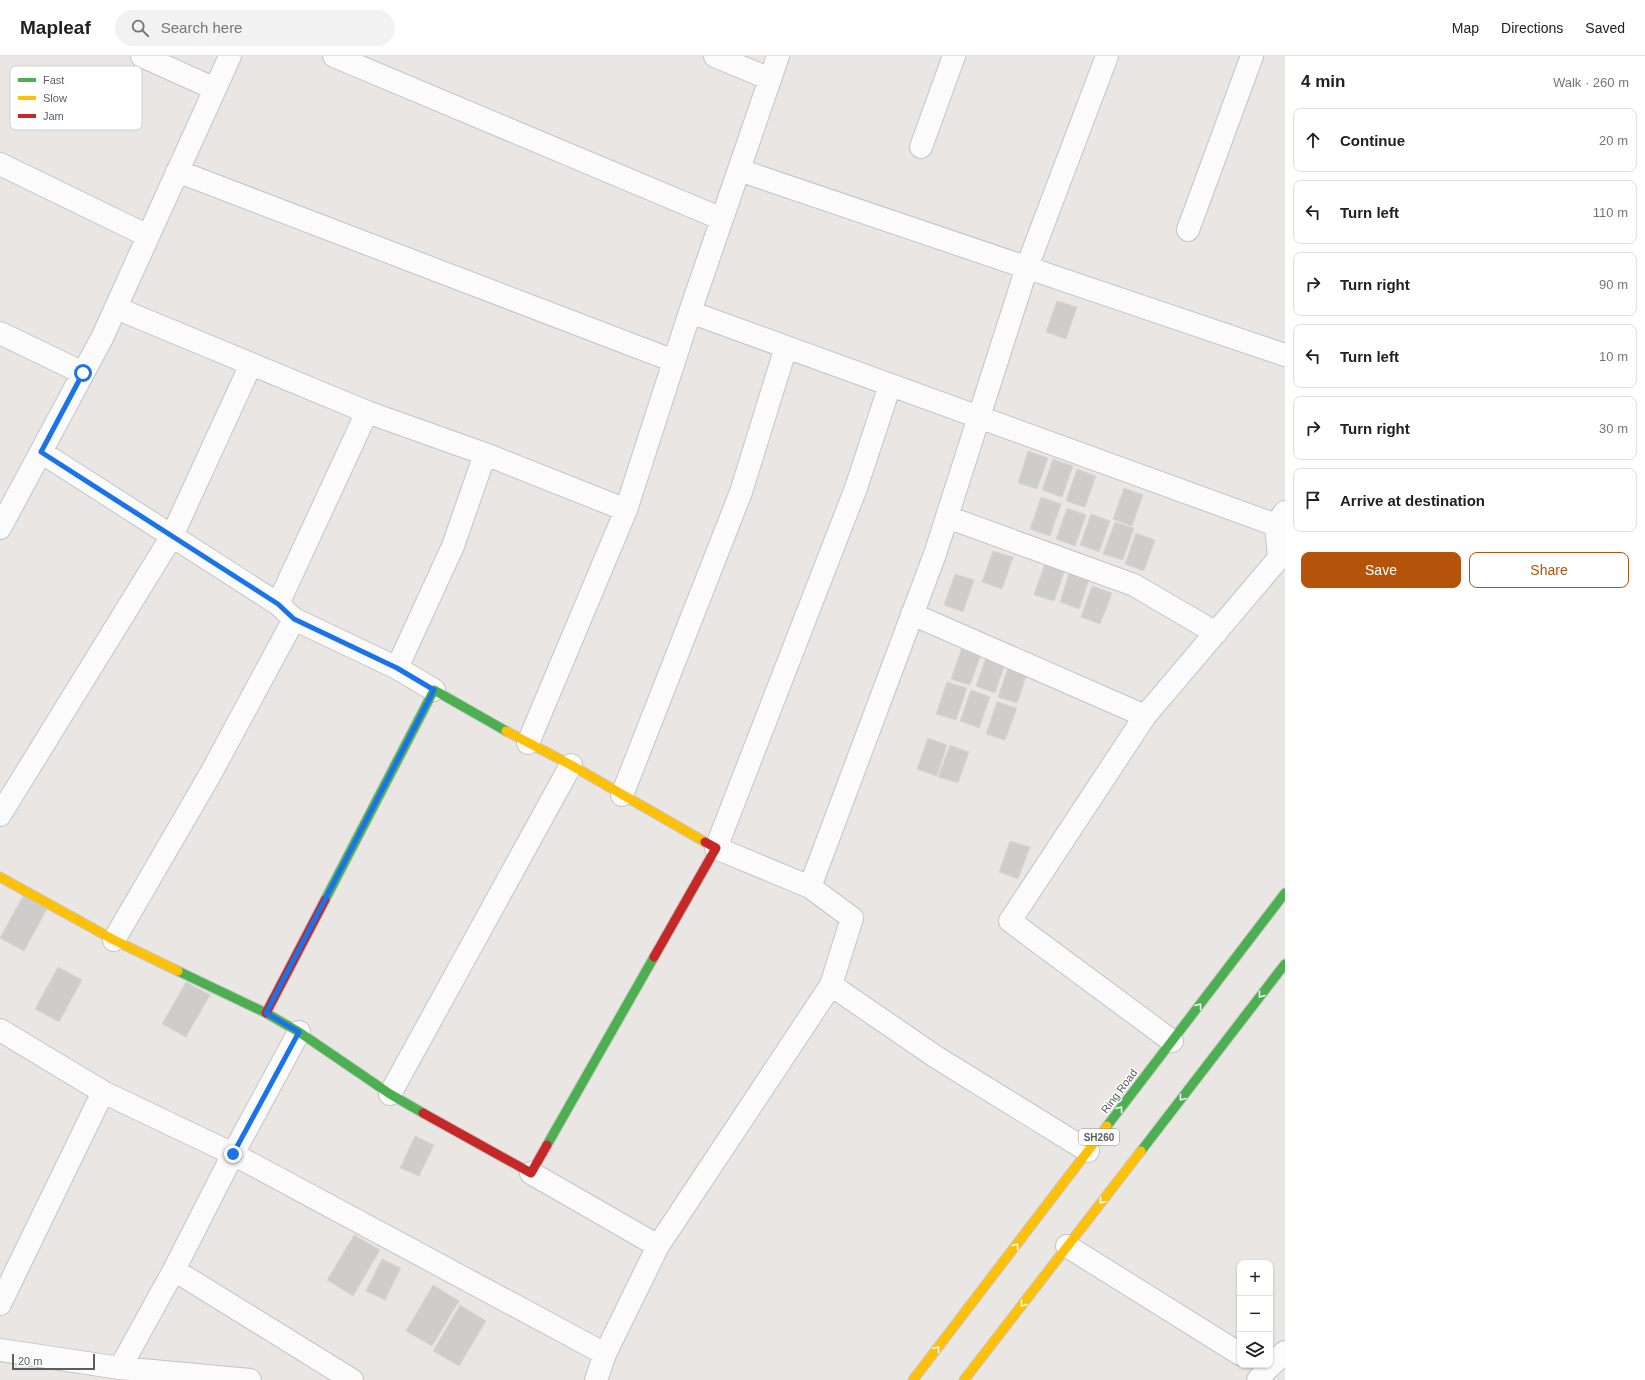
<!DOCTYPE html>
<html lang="en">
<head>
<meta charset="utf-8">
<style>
	body { margin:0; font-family:Arial,sans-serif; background:#f2f2f2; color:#202124 }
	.controls { position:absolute; right:12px; bottom:12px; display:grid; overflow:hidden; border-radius:8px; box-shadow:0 1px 3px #0004 }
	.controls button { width:36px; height:36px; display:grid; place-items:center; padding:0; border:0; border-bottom:1px solid #e0e0e0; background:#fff; color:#202124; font:20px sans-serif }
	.scale { position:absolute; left:12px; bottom:10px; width:83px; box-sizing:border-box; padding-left:4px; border:2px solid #595e61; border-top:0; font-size:11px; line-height:14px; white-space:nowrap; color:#595e61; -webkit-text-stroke:3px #fff; paint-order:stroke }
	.stop { position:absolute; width:12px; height:12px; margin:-9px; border:3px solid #1a73e8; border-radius:50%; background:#fff }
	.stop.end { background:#1a73e8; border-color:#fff; box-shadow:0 1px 4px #0008 }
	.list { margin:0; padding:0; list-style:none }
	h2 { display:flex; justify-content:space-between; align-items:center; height:52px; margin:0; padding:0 16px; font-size:17px }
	h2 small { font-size:13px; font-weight:400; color:#757577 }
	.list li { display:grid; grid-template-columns:26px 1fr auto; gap:12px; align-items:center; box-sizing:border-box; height:64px; margin:0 8px 8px; padding:0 8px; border:1px solid #e0e0e0; border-radius:8px }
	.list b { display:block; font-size:15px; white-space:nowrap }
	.list em { font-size:13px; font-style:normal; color:#757577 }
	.actions { display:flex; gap:8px; padding:12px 16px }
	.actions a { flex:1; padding:9px 0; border:1px solid #b45309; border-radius:8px; text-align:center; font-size:14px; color:#b45309 }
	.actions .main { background:#b45309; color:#fff }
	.icon { flex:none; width:22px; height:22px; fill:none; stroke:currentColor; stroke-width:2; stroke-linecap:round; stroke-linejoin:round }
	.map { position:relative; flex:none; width:1285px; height:1324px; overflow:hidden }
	header { display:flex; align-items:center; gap:24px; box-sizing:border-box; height:56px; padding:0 20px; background:#fff; border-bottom:1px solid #e0e0e0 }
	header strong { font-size:19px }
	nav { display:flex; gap:22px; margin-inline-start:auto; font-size:14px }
	.search { width:280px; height:36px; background:#f2f2f2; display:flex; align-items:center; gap:10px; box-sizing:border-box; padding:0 14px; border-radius:22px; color:#757577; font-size:15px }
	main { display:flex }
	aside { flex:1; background:#fff }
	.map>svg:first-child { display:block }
</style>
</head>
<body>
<header>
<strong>Mapleaf</strong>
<div class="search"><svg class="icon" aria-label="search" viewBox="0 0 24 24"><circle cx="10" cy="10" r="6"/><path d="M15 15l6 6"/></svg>Search here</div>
<nav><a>Map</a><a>Directions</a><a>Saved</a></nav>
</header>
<main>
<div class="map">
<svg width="1285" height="1324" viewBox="0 0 1285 1324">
	<rect width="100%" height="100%" fill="#e9e6e3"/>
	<path fill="#cfcdcc" stroke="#d8d6d2" d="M1057,245l20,6 -11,32 -20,-7z
		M1028,395l20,7 -11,31 -19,-6z
		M1053,403l20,7 -11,31 -20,-7z
		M1077,413l19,7 -11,31 -19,-6z
		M1124,432l19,7 -11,31 -19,-7z
		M1041,441l20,7 -11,32 -20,-7z
		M1067,452l19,7 -11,31 -19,-7z
		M1091,458l19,7 -11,31 -19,-7z
		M1115,466l19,6 -11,32 -20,-6z
		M1136,477l19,7 -11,31 -19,-7z
		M993,495l20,6 -11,32 -20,-7z
		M1045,507l20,7 -11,31 -20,-6z
		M1070,515l20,6 -11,32 -19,-7z
		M955,518l19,6 -11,32 -19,-7z
		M1092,530l20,7 -12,31 -19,-7z
		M962,591l19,7 -11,31 -19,-6z
		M987,599l19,6 -11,32 -19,-7z
		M1009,609l19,7 -11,31 -19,-6z
		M947,626l20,6 -11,32 -20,-6z
		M971,634l19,7 -11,31 -19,-7z
		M997,646l20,6 -12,32 -19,-6z
		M928,682l19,7 -10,31 -20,-7z
		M950,689l19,7 -11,31 -20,-6z
		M1010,785l20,6 -12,32 -19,-7z
		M23,840l24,13 -23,42 -24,-13z
		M58,911l24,13 -23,42 -24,-13z
		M186,926l24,13 -24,42 -24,-13z
		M415,1080l19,9 -15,31 -19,-8z
		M354,1179l26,15 -27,46 -26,-16z
		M382,1203l19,9 -16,32 -19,-9z
		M433,1229l26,16 -27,45 -26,-15z
		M460,1249l26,16 -27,45 -26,-15z"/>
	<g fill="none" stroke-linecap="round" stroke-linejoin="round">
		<g stroke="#c5c4c4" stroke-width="24">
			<path id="street" d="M142,0l73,33
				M334,0l388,163
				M715,0l55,23
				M778,0l-88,256 586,213 9,-13
				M921,91l33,-91
				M0,108l148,72
				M739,114l546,185
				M177,115l497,190
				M1188,174l64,-174
				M116,252l251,104 118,42 141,56
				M0,277l83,40
				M890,329l-34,103 -140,360 94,39 125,-333 92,-287 80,-211
				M41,396l237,152 16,15 103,49 37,22
				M947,461l187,68 82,48
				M0,472l102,-190 128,-282
				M278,548l89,-192
				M912,558l233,102 134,-158 -3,-33
				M397,612l56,-122 32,-92
				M1145,660l-135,205 162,120
				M528,687l98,-233 64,-198
				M622,739l119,-303 45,-145
				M0,759l172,-279 79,-172
				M810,831l42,31 -21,67 105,72 152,94
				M114,884l97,-167 83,-154
				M0,974l103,62 130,62 372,200 -9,26
				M390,1038l181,-329
				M531,1117l127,73 173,-261
				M1067,1190l173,108
				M174,1214l178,110
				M0,1248l103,-212
				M0,1294l120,18 130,12
				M605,1298l53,-108
				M120,1312l54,-98 59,-116 66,-122
				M1258,1324l8,-10 19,-18"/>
		</g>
		<g stroke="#c5c5c5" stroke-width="11">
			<path id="fast" d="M325,844l109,-210 72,41
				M178,915l88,42 33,19 91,62 33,19
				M1107,1070l178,-233
				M547,1089l107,-188
				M1141,1095l144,-187"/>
		</g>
		<g stroke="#c5c5c5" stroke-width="11">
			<path id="slow" d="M506,675l65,34 134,77
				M0,821l114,63 64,31
				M913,1324l194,-254
				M964,1324l177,-229"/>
		</g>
		<g stroke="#c5c5c5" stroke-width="11">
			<path id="jam" d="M654,901l62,-109 -11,-6
				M266,957l59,-113
				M423,1057l108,60 16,-28"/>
		</g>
		<use href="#street" stroke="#fcfbfb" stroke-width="22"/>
		<use href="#fast" stroke="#4caf50" stroke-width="9"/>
		<use href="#slow" stroke="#ffc107" stroke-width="9"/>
		<use href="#jam" stroke="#c62828" stroke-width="9"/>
	</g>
	<defs><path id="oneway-chevron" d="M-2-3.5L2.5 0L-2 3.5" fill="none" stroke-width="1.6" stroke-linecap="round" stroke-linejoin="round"/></defs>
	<g stroke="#f6fbf6">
		<use href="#oneway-chevron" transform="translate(1261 939) rotate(128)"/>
		<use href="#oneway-chevron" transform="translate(1199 950) rotate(-53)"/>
		<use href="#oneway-chevron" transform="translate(1182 1042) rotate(128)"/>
		<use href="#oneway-chevron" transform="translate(1120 1053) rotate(-53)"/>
		<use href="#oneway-chevron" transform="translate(1102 1145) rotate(128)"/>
		<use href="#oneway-chevron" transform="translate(1016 1190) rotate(-53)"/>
		<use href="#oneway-chevron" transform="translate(1023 1248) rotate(128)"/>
		<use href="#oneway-chevron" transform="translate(937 1293) rotate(-53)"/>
	</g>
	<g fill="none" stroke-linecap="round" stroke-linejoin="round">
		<path stroke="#1a73e8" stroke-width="5" d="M83,317l-42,79 237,152 16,15 103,49 37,22 -168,323 33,19 -66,122"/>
	</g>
	<g text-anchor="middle" stroke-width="3" stroke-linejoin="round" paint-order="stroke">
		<rect fill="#fff" stroke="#8b8e90" stroke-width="1" x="1079" y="1073" width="40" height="16" rx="3"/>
		<g font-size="10" font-weight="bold" fill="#595e61">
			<text x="1099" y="1085">SH260</text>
		</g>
		<g font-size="11" fill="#595e61" stroke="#fff">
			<text transform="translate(1119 1035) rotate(-53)" y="4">Ring Road</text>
		</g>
	</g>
	<rect x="10" y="10" width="132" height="64" rx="6" fill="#fff" stroke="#cdcfd0" stroke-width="1"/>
	<rect x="18" y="22" width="18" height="4" fill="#4caf50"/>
	<rect x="18" y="40" width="18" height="4" fill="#ffc107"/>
	<rect x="18" y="58" width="18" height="4" fill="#c62828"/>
	<g font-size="11" fill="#595e61">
		<text x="43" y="28">Fast</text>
		<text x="43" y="46">Slow</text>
		<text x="43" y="64">Jam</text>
	</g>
</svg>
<div class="controls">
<button>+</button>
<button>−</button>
<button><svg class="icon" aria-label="layers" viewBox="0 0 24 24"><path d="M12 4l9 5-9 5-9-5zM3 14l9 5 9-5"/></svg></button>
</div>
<div class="scale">20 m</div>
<div class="stop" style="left:83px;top:317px"></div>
<div class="stop end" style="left:233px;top:1098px"></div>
</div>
<aside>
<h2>4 min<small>Walk · 260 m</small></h2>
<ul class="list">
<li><svg class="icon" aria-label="ahead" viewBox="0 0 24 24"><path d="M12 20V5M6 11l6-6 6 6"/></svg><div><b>Continue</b></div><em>20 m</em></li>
<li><svg class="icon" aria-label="left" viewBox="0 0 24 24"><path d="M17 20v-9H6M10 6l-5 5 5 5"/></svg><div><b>Turn left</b></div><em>110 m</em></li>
<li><svg class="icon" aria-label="right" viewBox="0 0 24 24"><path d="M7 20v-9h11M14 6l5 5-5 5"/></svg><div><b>Turn right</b></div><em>90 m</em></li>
<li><svg class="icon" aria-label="left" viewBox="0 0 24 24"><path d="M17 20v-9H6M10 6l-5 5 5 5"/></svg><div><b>Turn left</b></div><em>10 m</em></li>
<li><svg class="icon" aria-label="right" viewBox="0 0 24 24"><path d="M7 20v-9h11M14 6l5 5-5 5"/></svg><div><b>Turn right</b></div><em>30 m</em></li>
<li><svg class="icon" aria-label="arrive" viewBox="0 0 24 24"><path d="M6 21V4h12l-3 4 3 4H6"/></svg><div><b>Arrive at destination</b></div></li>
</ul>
<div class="actions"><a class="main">Save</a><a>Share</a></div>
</aside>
</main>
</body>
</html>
